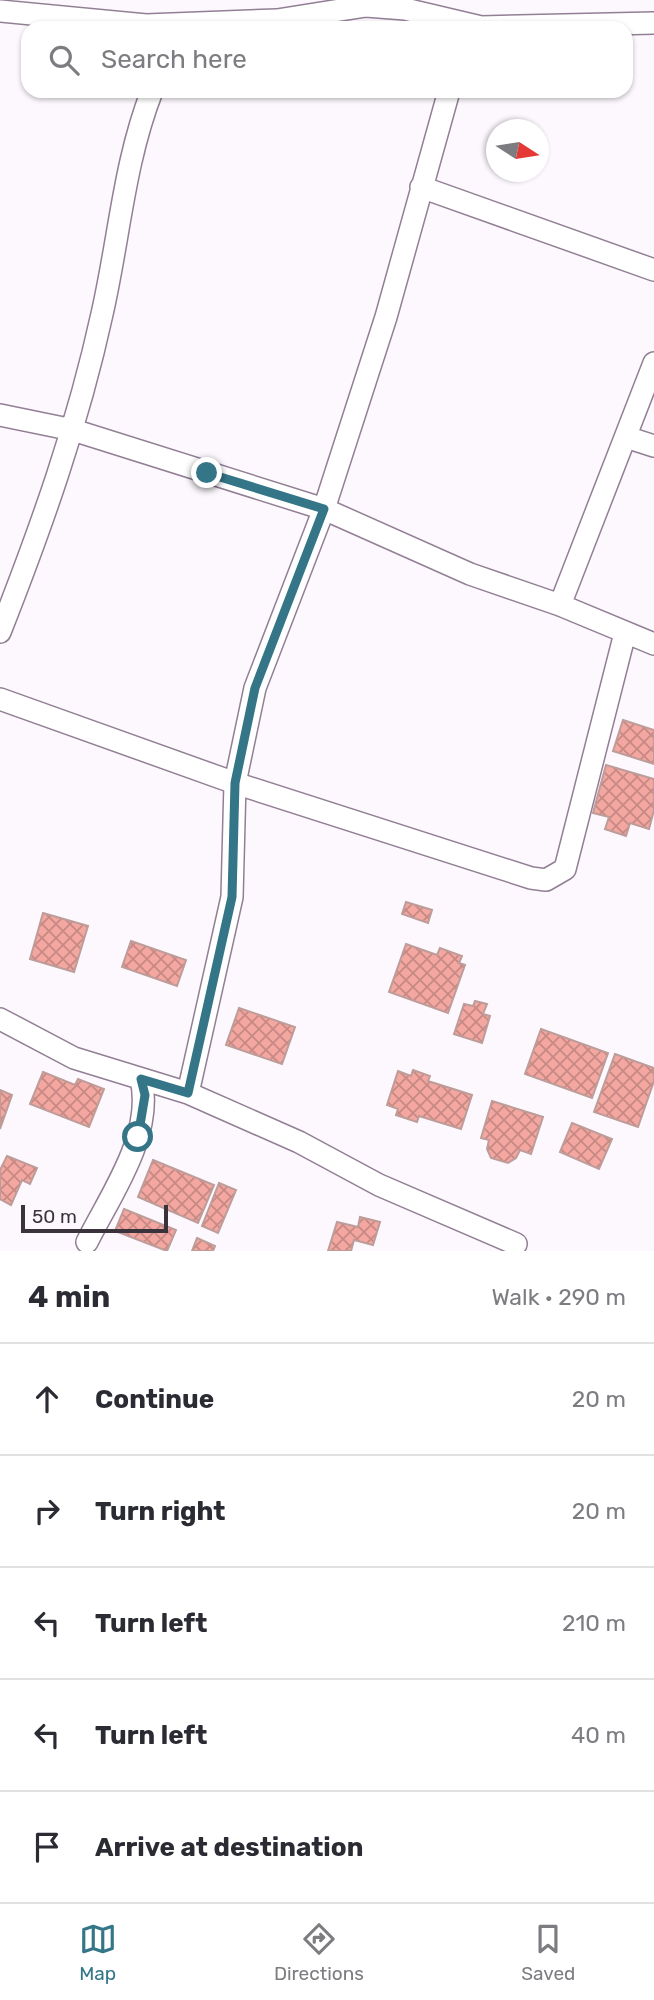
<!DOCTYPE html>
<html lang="en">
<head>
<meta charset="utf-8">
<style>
	body { margin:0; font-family:Rubik,sans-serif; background:#f7f7f7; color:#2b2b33 }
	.compass { position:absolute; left:486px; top:119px; width:63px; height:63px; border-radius:50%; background:#fff; box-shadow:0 2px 5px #0004; rotate:102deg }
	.scale { position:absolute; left:21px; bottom:18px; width:147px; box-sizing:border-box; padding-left:7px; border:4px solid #3b333c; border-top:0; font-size:19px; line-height:24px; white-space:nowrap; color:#3b333c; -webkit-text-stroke:5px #fcf8fd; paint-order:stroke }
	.stop { position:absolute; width:21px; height:21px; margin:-16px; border:5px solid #347688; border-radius:50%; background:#fff }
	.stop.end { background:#347688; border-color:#fff; box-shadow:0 2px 7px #0008 }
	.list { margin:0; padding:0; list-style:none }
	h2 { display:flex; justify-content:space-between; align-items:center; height:91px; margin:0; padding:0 28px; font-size:30px }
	h2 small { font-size:23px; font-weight:400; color:#7c7c81 }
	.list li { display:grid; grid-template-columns:46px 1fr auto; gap:21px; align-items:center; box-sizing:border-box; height:112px; padding:0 28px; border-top:2px solid #e1e1e2 }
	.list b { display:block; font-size:26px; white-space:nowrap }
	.list em { font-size:23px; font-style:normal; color:#7c7c81 }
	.icon { flex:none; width:38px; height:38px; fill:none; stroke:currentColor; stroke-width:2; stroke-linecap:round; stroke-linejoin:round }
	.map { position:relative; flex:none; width:654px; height:1251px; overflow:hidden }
	.search { position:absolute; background:#fff; box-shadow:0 2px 5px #0004; left:21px; right:21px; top:21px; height:77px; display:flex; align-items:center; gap:18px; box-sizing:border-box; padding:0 24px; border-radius:21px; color:#7c7c81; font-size:26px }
	.sheet { height:651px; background:#fff }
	nav { display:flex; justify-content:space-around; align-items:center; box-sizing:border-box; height:98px; border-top:2px solid #e1e1e2; background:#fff; font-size:19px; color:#7c7c81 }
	nav a { display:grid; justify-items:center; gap:4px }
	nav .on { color:#347688 }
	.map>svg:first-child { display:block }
</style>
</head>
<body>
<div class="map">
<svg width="654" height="1251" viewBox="0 0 654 1251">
	<defs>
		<pattern id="building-cross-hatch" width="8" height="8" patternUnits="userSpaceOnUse" patternTransform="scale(1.75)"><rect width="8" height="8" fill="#f4a7a0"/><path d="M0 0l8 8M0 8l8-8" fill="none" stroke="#c78984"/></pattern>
	</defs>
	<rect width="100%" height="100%" fill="#fcf8fd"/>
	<path fill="url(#building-cross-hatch)" stroke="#bd9c99" stroke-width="2" d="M623,720l31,10v34l-41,-13z
		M606,765l48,14v31l-5,19 -19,-6 -4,13 -21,-7 4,-12 -16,-4z
		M406,902l26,8 -4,13 -26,-9z
		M43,913l45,13 -14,46 -44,-13z
		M131,941l55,19 -9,26 -55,-19z
		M406,944l31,11 3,-7 22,8 -3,7 6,2 -17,48 -59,-21z
		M475,1001l12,3 -4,10 7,2 -8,27 -28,-9 10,-30 9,2z
		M239,1008l56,19 -13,37 -56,-19z
		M541,1029l67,24 -16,45 -67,-24z
		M615,1054l39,14v13l-16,46 -44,-15z
		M413,1070l17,6 -2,5 44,14 -11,34 -42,-13 -2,6 -21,-7 2,-6 -11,-4 11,-34 13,5z
		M43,1072l32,13 3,-6 26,10 -15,38 -59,-23z
		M0,1090l12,5 -12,34z
		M492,1101l51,16 -12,37 -11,-4 -4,8 -8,5 -17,-5 -4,-9 2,-9 -8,-2z
		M572,1123l40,16 -13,30 -39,-17z
		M7,1156l30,12 -7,16 -8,-4 -11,25 -11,-6v-29z
		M153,1160l61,25 -16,38 -60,-26z
		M219,1183l17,7 -18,43 -16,-7z
		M124,1209l52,21 -9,21 -52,-20z
		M360,1217l20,5 -7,23 -19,-5 -3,11h-23l9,-29 21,5z
		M197,1238l18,8 -2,5h-21z"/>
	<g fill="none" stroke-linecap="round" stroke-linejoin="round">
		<g stroke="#927f95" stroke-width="24">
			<path id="minor" d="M0,11l146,14 131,-5 89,-14 39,3 76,18 173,-4
				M421,187l233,83
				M0,415l73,15 251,79 146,65 90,31 94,39
				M626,437l28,9
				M560,605l94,-242
				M0,632c41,-104 78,-208 102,-318 17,-74 22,-152 50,-223
				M0,699l235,84 296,95 15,2 19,-11 60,-236
				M0,1019l74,39 114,35 111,49 80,43 137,59
				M188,1093l44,-196 3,-114 20,-95 69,-179 62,-192 63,-226
				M87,1242c24,-48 67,-107 54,-163"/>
		</g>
		<use href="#minor" stroke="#fff" stroke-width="21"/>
	</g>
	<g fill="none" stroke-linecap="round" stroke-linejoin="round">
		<path stroke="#347688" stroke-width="9" d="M138,1137l7,-42 -4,-16 47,14 44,-196 3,-114 20,-95 69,-179 -117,-36"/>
	</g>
</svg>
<svg class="compass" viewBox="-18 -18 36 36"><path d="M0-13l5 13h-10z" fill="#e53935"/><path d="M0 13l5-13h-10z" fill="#7c7c81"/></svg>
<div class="scale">50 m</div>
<div class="stop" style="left:138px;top:1137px"></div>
<div class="stop end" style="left:207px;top:473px"></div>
<div class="search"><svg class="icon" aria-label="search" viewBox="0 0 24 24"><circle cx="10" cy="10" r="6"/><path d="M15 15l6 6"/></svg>Search here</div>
</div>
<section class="sheet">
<h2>4 min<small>Walk · 290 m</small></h2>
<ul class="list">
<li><svg class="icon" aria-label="ahead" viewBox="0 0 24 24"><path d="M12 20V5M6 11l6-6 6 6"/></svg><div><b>Continue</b></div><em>20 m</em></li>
<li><svg class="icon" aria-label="right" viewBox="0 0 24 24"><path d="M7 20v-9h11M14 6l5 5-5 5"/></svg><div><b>Turn right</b></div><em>20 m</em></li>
<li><svg class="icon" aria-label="left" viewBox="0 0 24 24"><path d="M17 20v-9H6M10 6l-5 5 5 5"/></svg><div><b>Turn left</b></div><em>210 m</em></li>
<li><svg class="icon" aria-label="left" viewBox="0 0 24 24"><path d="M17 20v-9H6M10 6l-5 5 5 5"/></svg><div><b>Turn left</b></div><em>40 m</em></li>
<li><svg class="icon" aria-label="arrive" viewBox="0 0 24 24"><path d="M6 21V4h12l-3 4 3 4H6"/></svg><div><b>Arrive at destination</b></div></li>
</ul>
</section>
<nav>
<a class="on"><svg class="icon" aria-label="map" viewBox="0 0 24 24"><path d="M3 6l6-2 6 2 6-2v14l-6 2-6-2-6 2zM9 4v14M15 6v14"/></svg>Map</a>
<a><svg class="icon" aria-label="directions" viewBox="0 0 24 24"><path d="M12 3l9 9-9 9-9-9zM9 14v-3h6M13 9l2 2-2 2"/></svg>Directions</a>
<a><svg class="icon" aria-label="saved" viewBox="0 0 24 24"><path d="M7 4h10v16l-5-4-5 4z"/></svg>Saved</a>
</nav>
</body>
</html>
